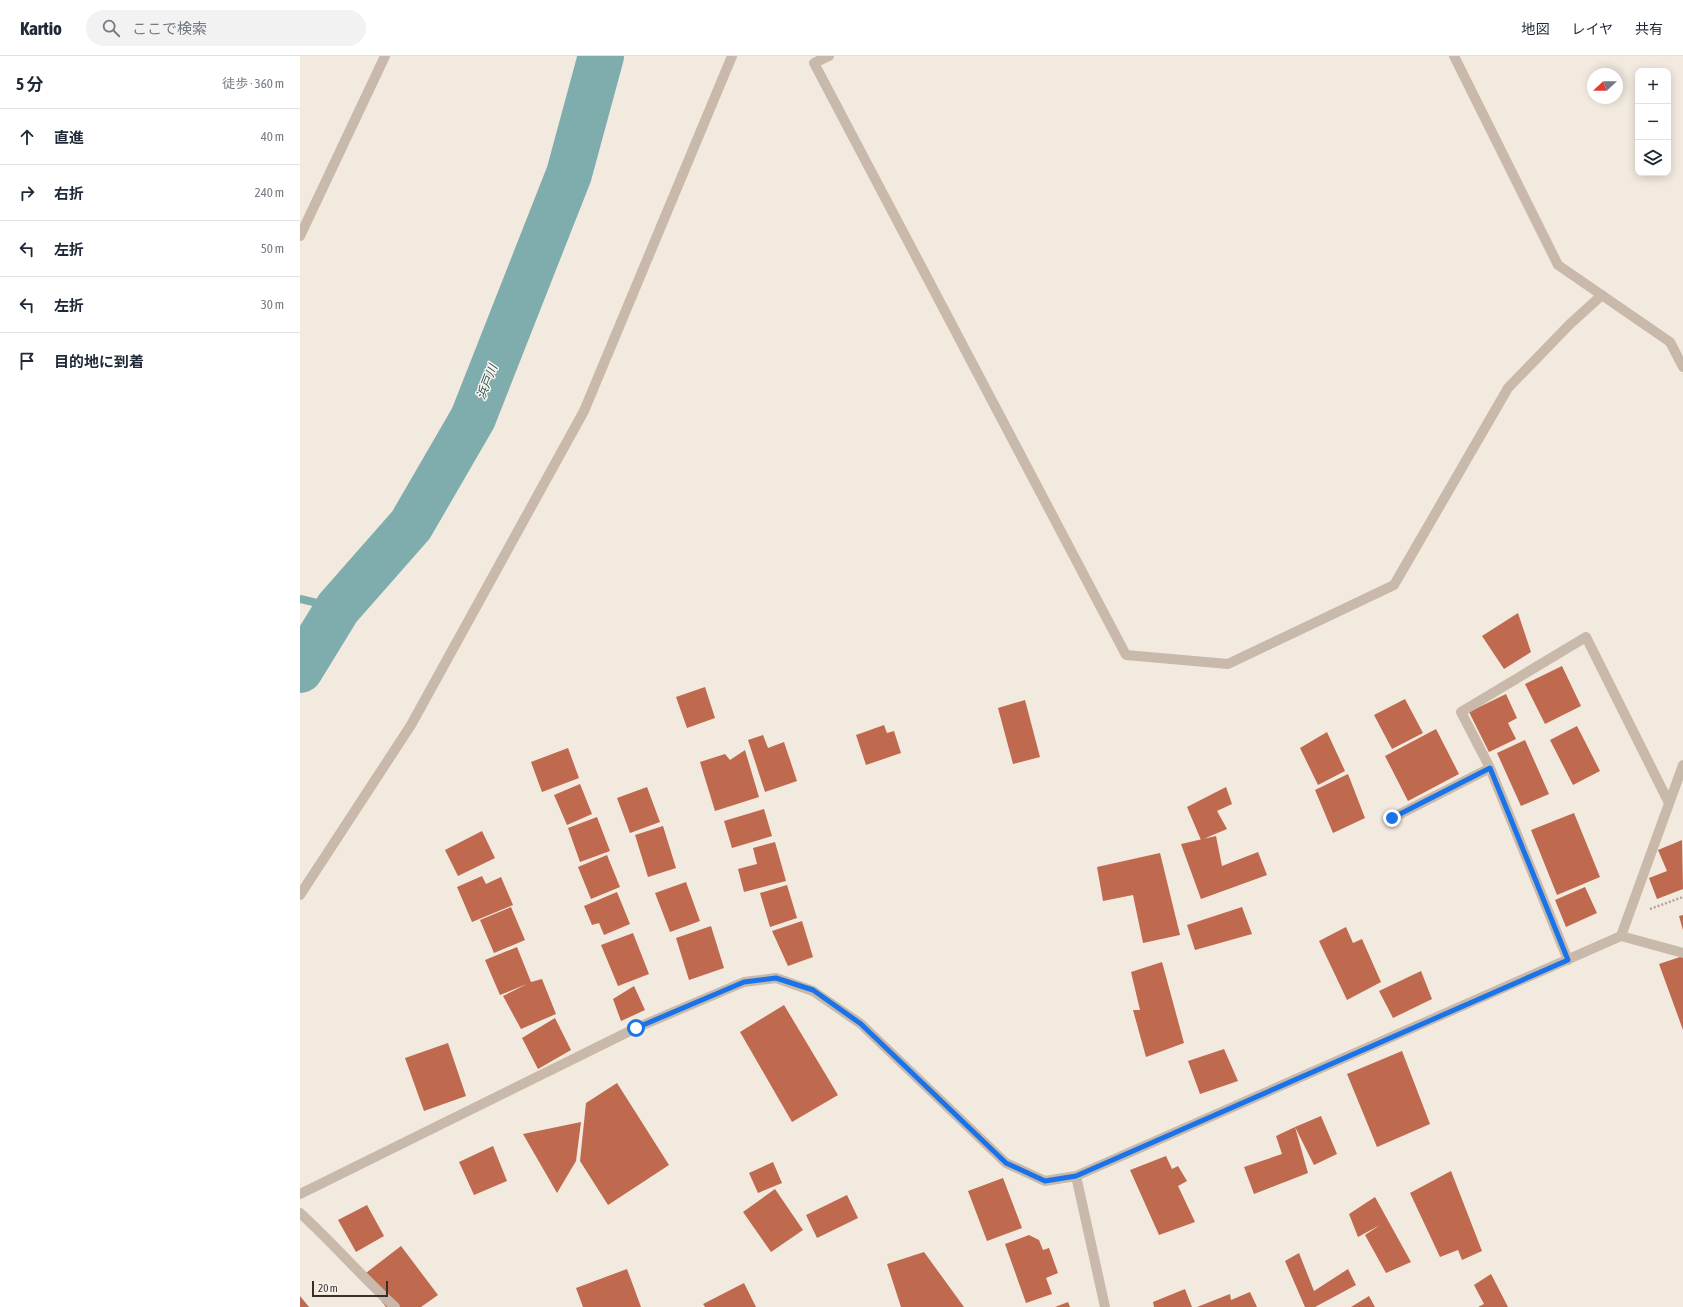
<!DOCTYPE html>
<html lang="ja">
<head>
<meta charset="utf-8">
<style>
	body { margin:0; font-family:"Asap Condensed","Noto Sans JP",sans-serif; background:#f2f2f3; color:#1f2937 }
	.controls { position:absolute; right:12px; top:12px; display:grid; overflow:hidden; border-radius:8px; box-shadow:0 2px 10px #0003 }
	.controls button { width:36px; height:36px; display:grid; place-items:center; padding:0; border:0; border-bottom:1px solid #e0e1e3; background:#fff; color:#1f2937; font:20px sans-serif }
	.compass { position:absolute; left:1287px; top:12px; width:36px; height:36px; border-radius:50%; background:#fff; box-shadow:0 2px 10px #0003; rotate:248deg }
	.scale { position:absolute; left:12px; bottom:10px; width:76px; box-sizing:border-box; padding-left:4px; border:2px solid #382e2a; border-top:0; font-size:11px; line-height:14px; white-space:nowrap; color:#382e2a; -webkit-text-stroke:3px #f9f3ec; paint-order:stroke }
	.stop { position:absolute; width:12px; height:12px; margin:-9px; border:3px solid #1a73e8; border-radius:50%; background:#fff }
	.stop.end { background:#1a73e8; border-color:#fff; box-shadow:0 1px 4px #0008 }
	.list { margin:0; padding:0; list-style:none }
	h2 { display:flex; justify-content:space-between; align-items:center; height:52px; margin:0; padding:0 16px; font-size:17px }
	h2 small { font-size:13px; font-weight:400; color:#747a83 }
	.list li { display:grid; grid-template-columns:26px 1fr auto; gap:12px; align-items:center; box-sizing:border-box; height:56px; padding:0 16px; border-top:1px solid #e0e1e3 }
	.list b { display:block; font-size:15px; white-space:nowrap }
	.list em { font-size:13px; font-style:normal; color:#747a83 }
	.icon { flex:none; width:22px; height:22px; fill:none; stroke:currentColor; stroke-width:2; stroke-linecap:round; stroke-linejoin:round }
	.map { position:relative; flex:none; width:1383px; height:1251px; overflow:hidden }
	header { display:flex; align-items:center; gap:24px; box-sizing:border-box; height:56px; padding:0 20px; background:#fff; border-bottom:1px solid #e0e1e3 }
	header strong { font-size:19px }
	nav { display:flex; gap:22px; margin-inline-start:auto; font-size:14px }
	.search { width:280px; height:36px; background:#f2f2f3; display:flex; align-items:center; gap:10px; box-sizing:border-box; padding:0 14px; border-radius:22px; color:#747a83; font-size:15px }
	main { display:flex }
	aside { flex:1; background:#fff }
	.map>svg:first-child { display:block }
</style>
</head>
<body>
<header>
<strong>Kartio</strong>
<div class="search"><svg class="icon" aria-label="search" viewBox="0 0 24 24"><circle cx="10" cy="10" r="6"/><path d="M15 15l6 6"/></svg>ここで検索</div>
<nav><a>地図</a><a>レイヤ</a><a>共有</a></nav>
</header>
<main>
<aside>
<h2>5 分<small>徒歩 · 360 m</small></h2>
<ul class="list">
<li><svg class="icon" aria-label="ahead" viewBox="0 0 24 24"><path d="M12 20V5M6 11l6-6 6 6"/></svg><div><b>直進</b></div><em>40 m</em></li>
<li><svg class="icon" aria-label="right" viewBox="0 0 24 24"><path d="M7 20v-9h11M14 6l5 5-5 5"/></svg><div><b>右折</b></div><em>240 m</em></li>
<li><svg class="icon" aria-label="left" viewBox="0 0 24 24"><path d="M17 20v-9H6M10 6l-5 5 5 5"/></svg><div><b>左折</b></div><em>50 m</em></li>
<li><svg class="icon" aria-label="left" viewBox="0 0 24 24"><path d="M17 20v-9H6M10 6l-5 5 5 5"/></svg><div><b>左折</b></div><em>30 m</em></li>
<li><svg class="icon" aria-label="arrive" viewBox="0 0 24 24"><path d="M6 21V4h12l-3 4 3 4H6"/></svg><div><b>目的地に到着</b></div></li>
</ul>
</aside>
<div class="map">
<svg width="1383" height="1251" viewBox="0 0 1383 1251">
	<rect width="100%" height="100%" fill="#f2e9df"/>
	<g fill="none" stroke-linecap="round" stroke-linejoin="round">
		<path stroke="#7facad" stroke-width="8" d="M0,543l38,9"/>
		<path stroke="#7facad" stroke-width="46" d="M0,614l38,-62 73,-83 62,-107 96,-244 32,-118"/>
	</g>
	<path fill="#bf694f" d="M1218,557l13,39 -27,17 -22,-33z
		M1262,610l19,40 -36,18 -20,-40z
		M405,631l10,31 -28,10 -11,-31z
		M1206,638l11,24 -9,5 8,16 -27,13 -20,-40z
		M1105,643l18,34 -31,16 -18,-34z
		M725,644l15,57 -27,7 -15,-56z
		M584,669l3,8 7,-2 7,22 -35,12 -10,-30z
		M1277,670l23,45 -27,14 -23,-45z
		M1136,673l23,45 -51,27 -23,-45z
		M1027,676l18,39 -27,14 -18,-37z
		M463,679l5,13 16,-6 13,39 -32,11 -17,-52z
		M1225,684l24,54 -28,12 -24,-53z
		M268,692l11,30 -37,14 -11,-30z
		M445,694l14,47 -44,14 -15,-49 25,-8 5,6z
		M1048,718l17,44 -32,15 -18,-43z
		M280,728l12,30 -25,11 -13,-30z
		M347,731l13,35 -30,11 -13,-35z
		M926,731l6,17 -15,7 10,18 -26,11 -14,-33z
		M464,753l8,27 -40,12 -8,-27z
		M1274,757l26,64 -43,18 -26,-65z
		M297,761l13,34 -30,11 -12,-34z
		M363,770l13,42 -28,9 -13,-42z
		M182,775l13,27 -37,18 -13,-26z
		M916,780l6,30 36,-14 9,23 -66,24 -20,-55z
		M1382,784l1,49 -26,10 -8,-21 18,-7 -9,-21z
		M475,786l11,39 -42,11 -6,-23 19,-5 -4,-16z
		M860,797l20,82 -37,8 -10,-48 -30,6 -6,-34z
		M307,799l13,32 -29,12 -13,-32z
		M182,820l4,8 15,-7 12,28 -41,17 -15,-35z
		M386,826l14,39 -30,11 -15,-39z
		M487,829l10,33 -27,9 -10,-34z
		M1285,831l12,26 -31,14 -11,-27z
		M317,836l13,32 -26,11 -5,-12 -7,2 -8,-19z
		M211,851l14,33 -31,13 -14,-33z
		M942,851l10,27 -57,16 -8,-25z
		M1383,859v15l-4,-14z
		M502,865l11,36 -25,9 -16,-35z
		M411,870l13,42 -35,12 -13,-42z
		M1046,871l7,16 9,-4 19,43 -34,18 -28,-59z
		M333,877l16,41 -31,12 -17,-41z
		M217,891l14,35 11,-3 14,35 -35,15 -18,-33 24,-12 -27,11 -15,-35z
		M1383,900v74l-24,-66z
		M862,906l22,81 -38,14 -13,-47h7l-9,-38z
		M1121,915l11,28 -39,19 -14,-27z
		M334,930l11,24 -24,11 -8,-22z
		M484,949l54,90 -46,27 -52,-90z
		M255,962l16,32 -33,19 -16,-31z
		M148,987l18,53 -42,15 -19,-53z
		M924,993l14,32 -38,13 -12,-33z
		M1102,995l28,73 -53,23 -30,-73z
		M317,1027l52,82 -61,40 -28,-44 6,-58z
		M1021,1060l16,38 -23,11 -19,-38z
		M281,1066l-5,39 -19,32 -34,-59z
		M995,1071l13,46 -54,21 -10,-27 38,-13 -6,-18z
		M193,1090l14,35 -33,14 -15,-33z
		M866,1100l6,13 6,-3 9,15 -9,5 17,36 -36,13 -29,-65z
		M473,1106l9,21 -24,10 -9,-20z
		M1151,1115l31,80 -20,9 -4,-10 -18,7 -30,-64z
		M703,1122l19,50 -35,13 -19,-50z
		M475,1133l28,41 -32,22 -28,-40z
		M547,1139l11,23 -41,20 -11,-23z
		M1075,1141l36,65 -25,11 -21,-38 15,-10 -22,12 -9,-23z
		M67,1149l17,31 -28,16 -18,-32z
		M729,1179l10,5 4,10 6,-2 9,25 -12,5 6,16 -26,9 -21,-59z
		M101,1190l37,49 -17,12h-35l-24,-31z
		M624,1196l40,55h-63l-14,-43z
		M999,1197l15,38 34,-22 8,16 -41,22h-10l-20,-46z
		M327,1213l14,38h-58l-7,-19z
		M1191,1218l17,33h-30l6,-3 -10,-19z
		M444,1227l12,24h-51l-2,-3z
		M885,1233l7,18h-38l-1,-5z
		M950,1236l7,15h-60l33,-13 1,6z
		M0,1240l9,11h-9z
		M1069,1240l6,11h-24z
		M768,1246l2,5h-15z"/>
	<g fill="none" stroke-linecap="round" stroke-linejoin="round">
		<path stroke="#b5a396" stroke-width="2.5" stroke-dasharray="2 2" stroke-linecap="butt" d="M1350,853l33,-12"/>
		<path stroke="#c9b9ab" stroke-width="10" d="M529,0l-15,7 312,592 102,9 166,-79 114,-197 62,-64 32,-29
			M0,180l85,-180
			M1190,712l78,192
			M1092,762l98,-50 -29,-56 125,-75 83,166
			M0,839l111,-170 173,-314 148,-355
			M1321,880l62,-171
			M776,1120l29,131
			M0,1138l336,-166 108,-46 32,-4 37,13 48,33 145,139 39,18 31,-5 545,-240 62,17
			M0,1157c33,30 62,64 95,94"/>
		<path stroke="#c9b9ab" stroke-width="10" d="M1154,0l104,209 112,77 13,25"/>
	</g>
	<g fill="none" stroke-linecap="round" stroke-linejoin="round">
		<path stroke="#1a73e8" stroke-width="5" d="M336,972l108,-46 32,-4 37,12 48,34 145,139 39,18 31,-5 492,-216 -78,-192 -98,50"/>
	</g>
	<g text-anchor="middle" stroke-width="3" stroke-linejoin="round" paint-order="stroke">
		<g font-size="12" font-style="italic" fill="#225557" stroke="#f9f3ec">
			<text transform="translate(187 326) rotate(-69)" y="4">浜戸川</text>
		</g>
	</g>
</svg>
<div class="controls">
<button>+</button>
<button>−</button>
<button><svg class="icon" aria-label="layers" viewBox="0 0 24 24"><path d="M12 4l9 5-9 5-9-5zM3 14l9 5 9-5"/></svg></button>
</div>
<svg class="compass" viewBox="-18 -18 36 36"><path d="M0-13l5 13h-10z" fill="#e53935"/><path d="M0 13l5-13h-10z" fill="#747a83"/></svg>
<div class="scale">20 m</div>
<div class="stop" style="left:336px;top:972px"></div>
<div class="stop end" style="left:1092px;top:762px"></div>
</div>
</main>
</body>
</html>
